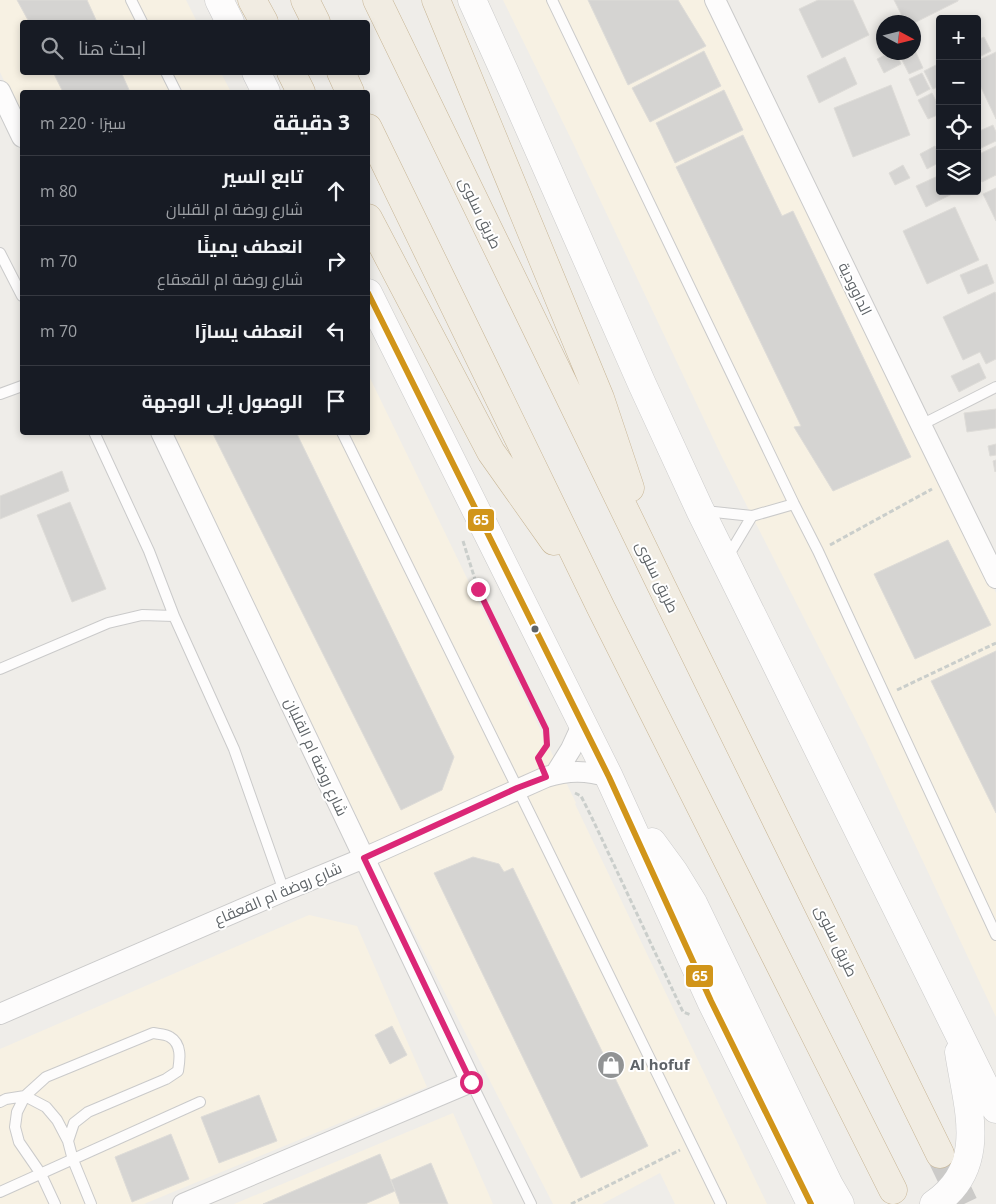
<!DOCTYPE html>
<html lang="ar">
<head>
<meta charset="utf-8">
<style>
	body { margin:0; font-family:"Open Sans",Cairo,sans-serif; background:#20242c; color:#f1f3f6; direction:rtl }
	.controls { position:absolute; right:15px; top:15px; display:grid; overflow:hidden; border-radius:5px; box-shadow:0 2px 8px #0003 }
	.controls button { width:45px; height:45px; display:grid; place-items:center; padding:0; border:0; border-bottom:1px solid #363941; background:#171b24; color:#f1f3f6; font:25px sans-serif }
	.compass { position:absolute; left:876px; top:15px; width:45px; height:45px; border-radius:50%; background:#171b24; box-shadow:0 2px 8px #0003; rotate:97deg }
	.stop { position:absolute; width:15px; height:15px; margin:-11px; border:4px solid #db2777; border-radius:50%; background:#fff }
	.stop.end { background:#db2777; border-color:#fff; box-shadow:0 1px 5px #0008 }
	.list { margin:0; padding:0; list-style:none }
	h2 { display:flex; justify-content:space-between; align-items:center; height:65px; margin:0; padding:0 20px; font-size:21px }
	h2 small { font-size:16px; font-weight:400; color:#9ea1a6 }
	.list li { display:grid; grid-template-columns:32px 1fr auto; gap:15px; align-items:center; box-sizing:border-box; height:70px; padding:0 20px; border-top:1px solid #363941 }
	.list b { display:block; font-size:19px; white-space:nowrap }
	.list p { margin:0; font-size:16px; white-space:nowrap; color:#9ea1a6 }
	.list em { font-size:16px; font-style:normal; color:#9ea1a6 }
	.icon { flex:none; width:28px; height:28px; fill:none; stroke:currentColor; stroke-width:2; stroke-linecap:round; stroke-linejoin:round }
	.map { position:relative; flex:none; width:996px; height:1204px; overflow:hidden; direction:ltr }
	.search { position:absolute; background:#171b24; box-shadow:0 2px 8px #0003; left:20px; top:20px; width:350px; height:55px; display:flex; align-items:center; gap:12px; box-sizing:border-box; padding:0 18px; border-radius:5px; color:#9ea1a6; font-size:19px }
	.panel { position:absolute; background:#171b24; box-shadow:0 2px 8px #0003; left:20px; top:90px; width:350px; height:345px; border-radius:5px; direction:rtl }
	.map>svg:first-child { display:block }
</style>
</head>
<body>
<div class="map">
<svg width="996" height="1204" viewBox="0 0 996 1204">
	<rect width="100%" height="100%" fill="#efede9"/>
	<path fill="#f7f1e3" d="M0,0h186l11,22h-175v50l199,1 10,19h-209v27l-22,-47z
		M503,0h205l288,593v424l-130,-277 -145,-285 -148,-312z
		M368,374l208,429 -1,1 192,400h-92l-15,-31 -58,31h-49l-166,-324 -214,-447 195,-1z
		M309,915l48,11 70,161 -283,117h-144v-155z
		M453,1113l40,91h-259z"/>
	<path fill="#d5d4d2" stroke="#dedcd8" d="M17,0h70l10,22h-68z
		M588,0h90l28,46 -78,39z
		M818,0h35l16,35 -47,23 -23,-49z
		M894,0h64v1l-44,22 -9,-1z
		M984,37l7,14 -14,7v-18z
		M914,48l9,20 -14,6 -11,-22h16z
		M704,51l17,35 -71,36 -18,-34z
		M891,52h5l5,12 -17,9 -7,-14z
		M996,52v67l-19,-40v-18z
		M845,57l12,27 -38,19 -12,-27z
		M936,65l4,7v14l-7,3 -9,-18z
		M53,72h68l9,20h-67z
		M922,73l8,16 -13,7 -8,-17z
		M891,85l19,50 -57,22 -19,-49z
		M724,90l19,40 -68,33 -19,-40z
		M932,93l8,16v5l-12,5 -10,-19z
		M993,125l3,7v9l-19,9v-18z
		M743,135l39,81 11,-5 118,246 -78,34 -39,-64 7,-1 -125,-259z
		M935,146l5,10v6l-13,7 -7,-15z
		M996,146v29l-14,7 -5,-11v-16z
		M903,165l7,13 -15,7 -6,-12z
		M940,175v16h13l1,2 -28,14 -10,-21z
		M996,188v33l-13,-27z
		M955,207l24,53 -52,24 -24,-53z
		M987,264l7,19 -26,11 -8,-19z
		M995,292l1,2v65l-10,5 -6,-12 -17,8 -20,-43z
		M979,363l7,15 -27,14 -8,-16z
		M996,409v19l-29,4 -3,-19z
		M212,432h84l158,325 -12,33 -41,20z
		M996,444v11l-6,1 -2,-10z
		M996,460v11l-1,1 -2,-11z
		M62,471l7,20 -69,28v-23z
		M70,502l36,87 -34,13 -35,-87z
		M948,540l43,85 -76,34 -41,-85z
		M996,651v162l-65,-132z
		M473,857l26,7 5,8 9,-4 135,278 -67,32 -147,-305z
		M392,1026l15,29 -17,9 -15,-29z
		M259,1095l18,46 -58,22 -18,-46z
		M171,1134l18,45 -57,23 -17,-45z
		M380,1154l15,37 -30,13h-102z
		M431,1163l17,41h-48l-9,-24z"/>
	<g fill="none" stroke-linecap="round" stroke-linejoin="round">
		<path stroke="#cbcac8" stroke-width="28" stroke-dasharray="28 14" stroke-linecap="butt" d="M940,1154l24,50"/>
		<g stroke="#cacaca" stroke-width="12">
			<path id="service" d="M131,0l11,22
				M552,0l242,504 24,47 178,384
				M166,72l10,20
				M0,253l22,43
				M0,394l22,-8
				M921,425l75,-38
				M94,432l55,119 25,65
				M342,432l193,392 186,380
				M705,511l47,5 42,-12
				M727,558l25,-42
				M0,669l108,-46 34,-8 32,1 60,133 50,142
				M471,1082l60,122
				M0,1102l6,-3 19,-3 21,11 11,13 11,21
				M0,1192l200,-90
				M55,1204l-14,-30 -22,-32 -4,-15 2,-15 8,-16 21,-19 107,-44c5,1 13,1 17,4 12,7 10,22 8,34l-12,8 -78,33 -14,11 -6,18 5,19 18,44"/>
		</g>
		<g stroke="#cacaca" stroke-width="22">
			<path id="minor" d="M715,0l206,425 75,153
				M0,91l22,46
				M161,432l310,650 -288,122
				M556,773l15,-24 12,-26
				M0,1014l284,-123 80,-33 182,-81c22,-7 41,-7 63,0"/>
		</g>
		<g stroke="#cbcbcb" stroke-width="29">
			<path id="secondary" d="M219,0l11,22
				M472,0l33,73 137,311 58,126 296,599
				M256,72l10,20
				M368,293l241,484 102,224 100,203
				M652,842l22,30 19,31 136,282 11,19
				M934,1204c56,-38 33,-98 25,-152"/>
		</g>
		<g stroke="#c7b595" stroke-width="29">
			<path id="motorway" d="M252,0l12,22
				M305,0l11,22
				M377,0l285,587 278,567
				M436,0l164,398 30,90
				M291,72l10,20
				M341,72l9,20
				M368,128l233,480 292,582
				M368,218l123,234 63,89"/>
		</g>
		<path stroke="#cacecb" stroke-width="3" stroke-dasharray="5 2.5" stroke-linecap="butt" d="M463,541l15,48 68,140 1,16 -8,12v2
			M830,545l102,-56
			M897,690l99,-47
			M575,793l6,3 11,22 91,194 8,3
			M571,1204l109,-54"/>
		<use href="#service" stroke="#fdfcfc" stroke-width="10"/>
		<use href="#minor" stroke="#fdfcfc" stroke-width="20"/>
		<use href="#secondary" stroke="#fdfcfc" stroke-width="28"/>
		<use href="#motorway" stroke="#f1ece2" stroke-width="28"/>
		<g stroke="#fff" stroke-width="10">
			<path id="bus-1" d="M368,293l241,484 102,224 100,203"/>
		</g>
		<use href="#bus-1" stroke="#d1951a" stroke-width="6"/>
	</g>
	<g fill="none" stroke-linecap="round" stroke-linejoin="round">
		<path stroke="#db2777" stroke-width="6" d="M471,1082l-107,-224 153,-70 29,-11 -8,-19 9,-13 -1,-16 -68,-140"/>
	</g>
	<defs>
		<g id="shop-disc" transform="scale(1.4375)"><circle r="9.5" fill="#919394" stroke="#fff"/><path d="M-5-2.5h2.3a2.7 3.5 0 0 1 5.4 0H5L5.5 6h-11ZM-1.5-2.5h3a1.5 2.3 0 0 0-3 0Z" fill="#fff"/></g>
	</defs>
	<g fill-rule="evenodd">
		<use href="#shop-disc" x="611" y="1065"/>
	</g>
	<circle fill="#5e6367" stroke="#fff" stroke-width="2" cx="535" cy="629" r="4.5"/>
	<g text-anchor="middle" stroke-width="4" stroke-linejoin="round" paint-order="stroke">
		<g font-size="15" fill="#5e6367" stroke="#fff">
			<text transform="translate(480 213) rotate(64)" y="5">طريق سلوى</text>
			<text transform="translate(855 289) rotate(64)" y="5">الداوودية</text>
			<text transform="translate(657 577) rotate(64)" y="5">طريق سلوى</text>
			<text transform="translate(316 757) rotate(65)" y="5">شارع روضة ام القلبان</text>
			<text transform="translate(278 894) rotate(-23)" y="5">شارع روضة ام القعقاع</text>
			<text transform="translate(836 941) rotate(64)" y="5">طريق سلوى</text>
		</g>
		<g font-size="15" font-weight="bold" fill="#5e6367" stroke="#fff" text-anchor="start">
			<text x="630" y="1070">Al hofuf</text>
		</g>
	</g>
	<g stroke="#fff" stroke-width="2">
		<rect x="467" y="508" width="28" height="24" rx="5" fill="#d1951a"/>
		<rect x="685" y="964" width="29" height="24" rx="5" fill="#d1951a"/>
	</g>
	<g font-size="14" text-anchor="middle" font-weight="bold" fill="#fff">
		<text x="481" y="525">65</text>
		<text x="700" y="981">65</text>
	</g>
</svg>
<div class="controls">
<button>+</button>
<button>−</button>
<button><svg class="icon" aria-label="locate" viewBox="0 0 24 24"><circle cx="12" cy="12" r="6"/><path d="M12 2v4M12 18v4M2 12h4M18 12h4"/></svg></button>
<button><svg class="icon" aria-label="layers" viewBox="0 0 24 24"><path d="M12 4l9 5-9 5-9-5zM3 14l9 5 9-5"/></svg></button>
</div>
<svg class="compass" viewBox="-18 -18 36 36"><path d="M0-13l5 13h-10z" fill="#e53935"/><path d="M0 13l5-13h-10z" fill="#9ea1a6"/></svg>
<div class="stop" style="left:471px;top:1082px"></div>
<div class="stop end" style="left:478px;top:589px"></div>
<div class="search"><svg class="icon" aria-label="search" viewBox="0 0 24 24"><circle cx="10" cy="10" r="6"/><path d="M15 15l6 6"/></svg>ابحث هنا</div>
<section class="panel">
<h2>3 دقيقة<small>سيرًا · 220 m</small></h2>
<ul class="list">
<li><svg class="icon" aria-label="ahead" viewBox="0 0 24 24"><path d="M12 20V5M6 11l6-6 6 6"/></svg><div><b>تابع السير</b><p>شارع روضة ام القلبان</p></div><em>80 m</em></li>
<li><svg class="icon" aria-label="right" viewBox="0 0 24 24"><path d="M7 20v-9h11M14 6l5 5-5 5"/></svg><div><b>انعطف يمينًا</b><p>شارع روضة ام القعقاع</p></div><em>70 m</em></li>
<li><svg class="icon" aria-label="left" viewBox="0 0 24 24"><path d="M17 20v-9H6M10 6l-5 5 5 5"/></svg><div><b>انعطف يسارًا</b></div><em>70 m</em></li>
<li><svg class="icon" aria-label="arrive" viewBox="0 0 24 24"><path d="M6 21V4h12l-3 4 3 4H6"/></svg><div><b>الوصول إلى الوجهة</b></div></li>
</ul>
</section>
</div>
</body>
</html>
